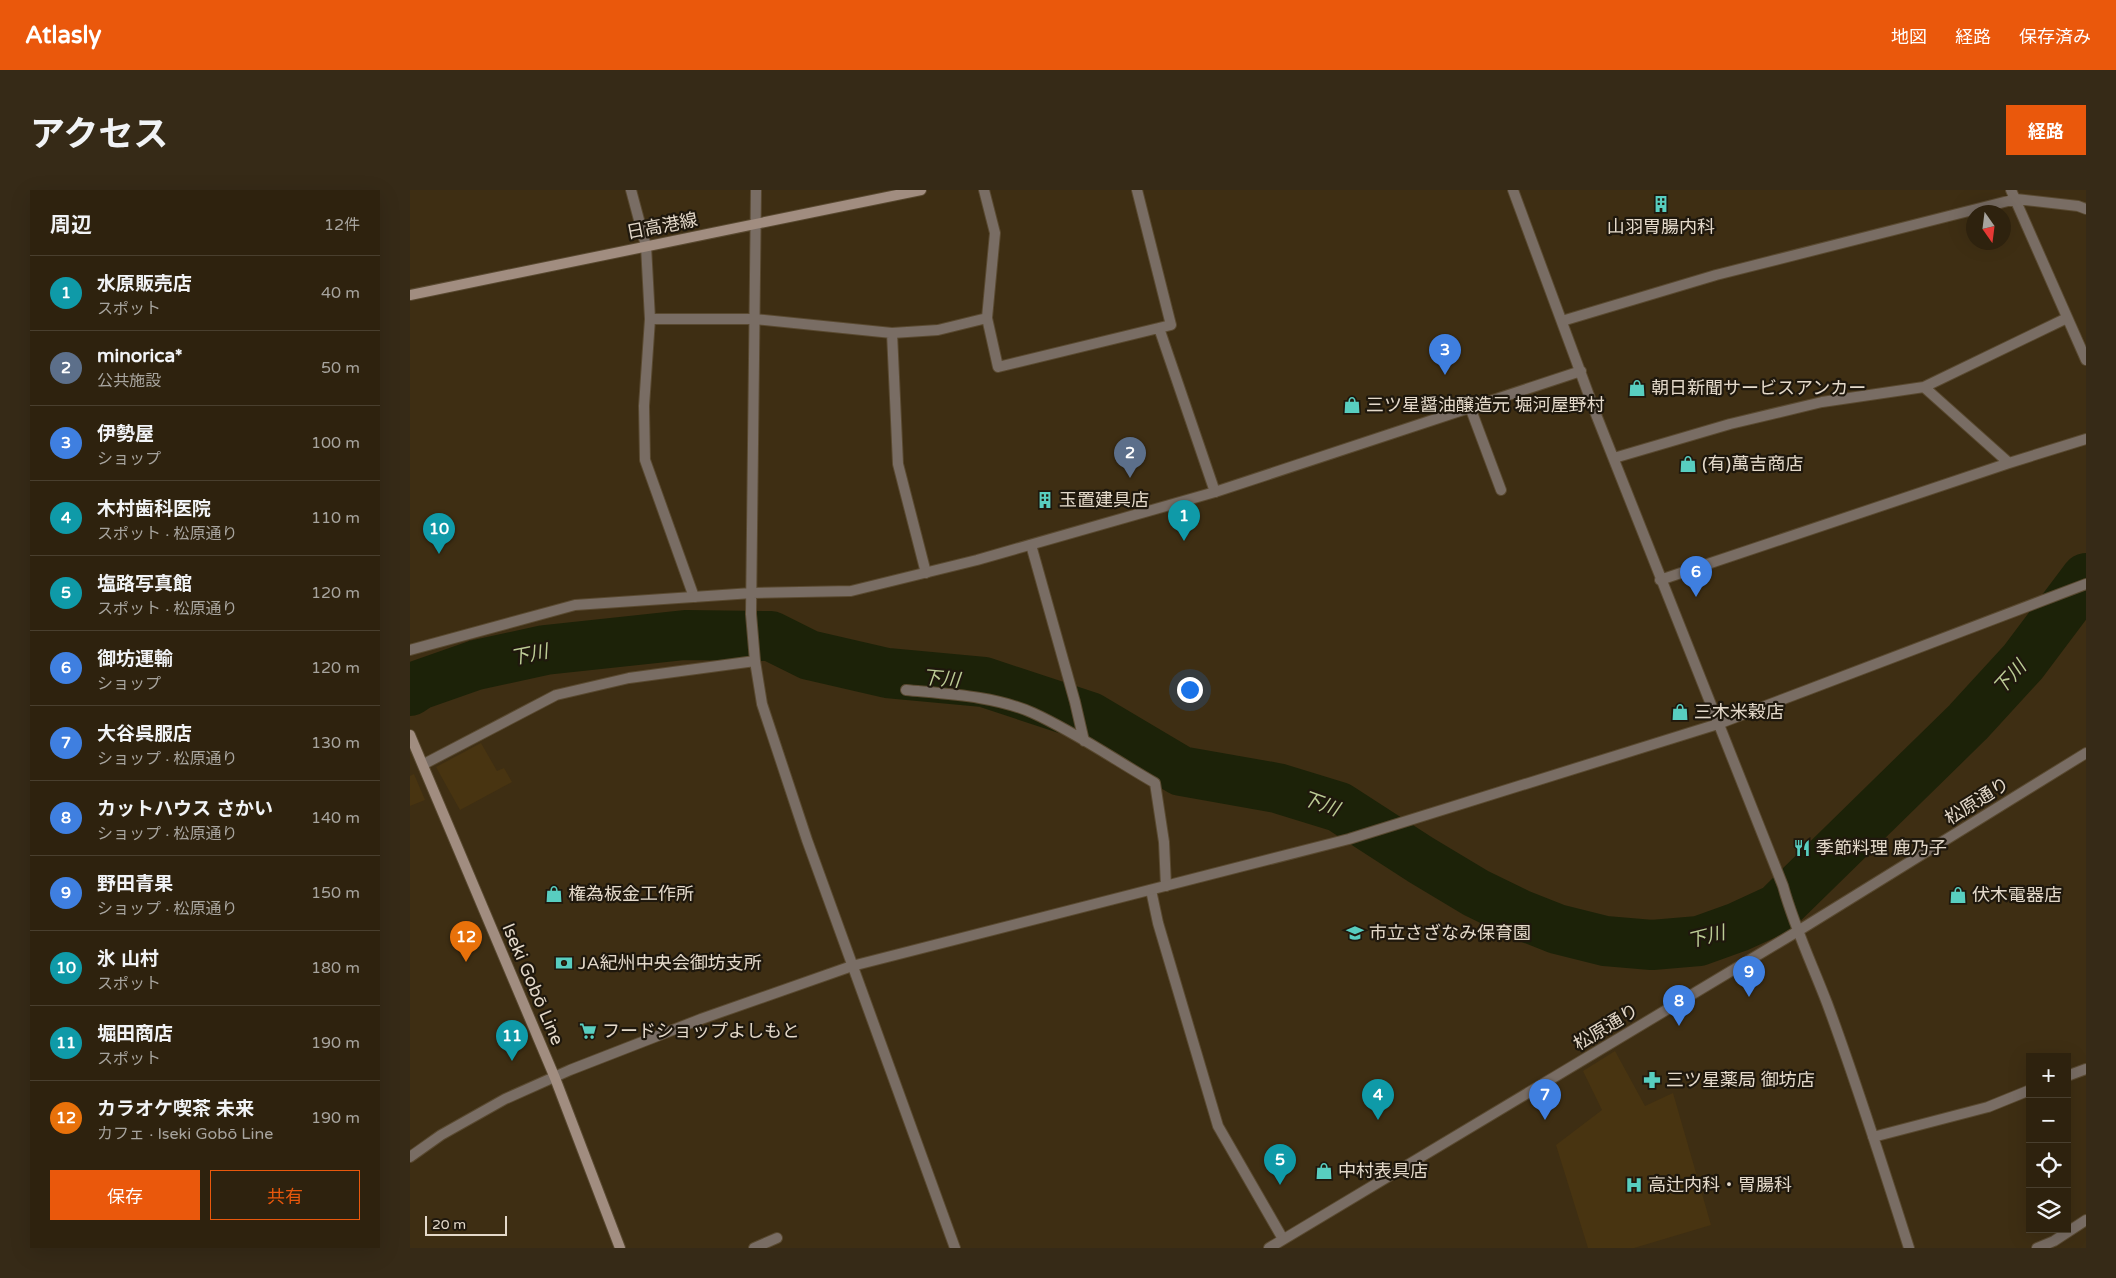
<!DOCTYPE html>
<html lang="ja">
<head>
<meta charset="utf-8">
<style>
	body { margin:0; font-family:"Varela Round","Noto Sans JP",sans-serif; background:#362a17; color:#f1f3f6 }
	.controls { position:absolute; right:15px; bottom:15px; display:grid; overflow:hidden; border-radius:0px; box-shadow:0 5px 20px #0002 }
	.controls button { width:45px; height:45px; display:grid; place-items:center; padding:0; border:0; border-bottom:1px solid #493f2e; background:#2e220e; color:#f1f3f6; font:25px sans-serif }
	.compass { position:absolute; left:1556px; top:15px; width:45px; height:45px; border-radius:50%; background:#2e220e; box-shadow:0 5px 20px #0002; rotate:166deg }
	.scale { position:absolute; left:15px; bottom:12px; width:82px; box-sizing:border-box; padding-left:5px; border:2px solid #e4d9ca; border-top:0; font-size:14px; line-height:18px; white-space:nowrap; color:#e4d9ca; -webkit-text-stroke:4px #1f180d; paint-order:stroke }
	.you { position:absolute; left:779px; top:499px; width:18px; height:18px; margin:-12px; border:4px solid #fff; border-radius:50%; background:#1a73e8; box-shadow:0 0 0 8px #1a73e833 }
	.badge { display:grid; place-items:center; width:32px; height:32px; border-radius:50%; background:#ea580c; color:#fff; font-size:16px; font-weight:700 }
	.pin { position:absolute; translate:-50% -41px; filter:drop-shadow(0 1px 2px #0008) }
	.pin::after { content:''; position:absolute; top:26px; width:18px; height:15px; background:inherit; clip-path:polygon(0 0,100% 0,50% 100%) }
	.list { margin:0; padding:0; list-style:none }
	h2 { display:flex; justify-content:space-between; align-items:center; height:65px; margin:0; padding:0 20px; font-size:21px }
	h2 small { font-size:16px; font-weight:400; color:#a7a49e }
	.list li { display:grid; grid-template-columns:32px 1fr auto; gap:15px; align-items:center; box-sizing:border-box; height:75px; padding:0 20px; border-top:1px solid #493f2e }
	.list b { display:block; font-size:19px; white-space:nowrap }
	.list p { margin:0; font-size:16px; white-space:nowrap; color:#a7a49e }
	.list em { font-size:16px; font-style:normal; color:#a7a49e }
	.actions { display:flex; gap:10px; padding:15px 20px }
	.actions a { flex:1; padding:11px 0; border:1px solid #ea580c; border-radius:0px; text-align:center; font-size:18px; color:#ea580c }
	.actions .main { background:#ea580c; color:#fff }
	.icon { flex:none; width:28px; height:28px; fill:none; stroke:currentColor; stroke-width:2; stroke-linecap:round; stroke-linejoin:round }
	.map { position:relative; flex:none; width:1676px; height:1058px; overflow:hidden; border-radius:0px }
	header { display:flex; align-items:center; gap:30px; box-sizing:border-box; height:70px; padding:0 25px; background:#ea580c; color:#fff }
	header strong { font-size:24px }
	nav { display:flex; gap:28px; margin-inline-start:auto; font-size:18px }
	.intro { display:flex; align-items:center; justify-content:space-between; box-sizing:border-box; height:120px; padding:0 30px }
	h1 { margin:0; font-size:35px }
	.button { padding:12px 22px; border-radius:0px; background:#ea580c; color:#fff; font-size:18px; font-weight:700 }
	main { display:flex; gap:30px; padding:0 30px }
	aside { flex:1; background:#2e220e; border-radius:0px; box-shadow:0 5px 20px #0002 }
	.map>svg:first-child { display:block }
</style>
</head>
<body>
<header>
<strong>Atlasly</strong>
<nav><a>地図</a><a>経路</a><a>保存済み</a></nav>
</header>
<div class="intro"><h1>アクセス</h1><a class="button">経路</a></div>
<main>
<aside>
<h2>周辺<small>12件</small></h2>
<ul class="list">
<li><span class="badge" style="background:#0f9aa8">1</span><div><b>水原販売店</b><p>スポット</p></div><em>40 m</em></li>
<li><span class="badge" style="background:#5c6f8a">2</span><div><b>minorica*</b><p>公共施設</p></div><em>50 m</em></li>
<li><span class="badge" style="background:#3f7fe0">3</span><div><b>伊勢屋</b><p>ショップ</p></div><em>100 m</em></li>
<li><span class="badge" style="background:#0f9aa8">4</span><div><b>木村歯科医院</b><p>スポット · 松原通り</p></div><em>110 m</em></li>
<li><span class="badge" style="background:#0f9aa8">5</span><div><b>塩路写真館</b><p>スポット · 松原通り</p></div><em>120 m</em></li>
<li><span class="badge" style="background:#3f7fe0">6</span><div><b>御坊運輸</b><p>ショップ</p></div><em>120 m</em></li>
<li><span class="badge" style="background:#3f7fe0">7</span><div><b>大谷呉服店</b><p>ショップ · 松原通り</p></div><em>130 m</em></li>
<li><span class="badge" style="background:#3f7fe0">8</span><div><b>カットハウス さかい</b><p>ショップ · 松原通り</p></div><em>140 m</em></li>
<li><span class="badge" style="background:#3f7fe0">9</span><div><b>野田青果</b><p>ショップ · 松原通り</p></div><em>150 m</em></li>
<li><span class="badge" style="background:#0f9aa8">10</span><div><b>氷 山村</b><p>スポット</p></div><em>180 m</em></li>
<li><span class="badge" style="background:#0f9aa8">11</span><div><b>堀田商店</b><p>スポット</p></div><em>190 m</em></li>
<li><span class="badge" style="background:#e8710a">12</span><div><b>カラオケ喫茶 未来</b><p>カフェ · Iseki Gobō Line</p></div><em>190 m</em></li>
</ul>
<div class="actions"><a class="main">保存</a><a>共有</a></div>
</aside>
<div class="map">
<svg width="1676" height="1058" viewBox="0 0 1676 1058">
	<rect width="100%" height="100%" fill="#3e2e13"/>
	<path fill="#483411" d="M71,553l16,28 7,-3 8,14 -52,28 -24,-43z
		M4,584l11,26 -15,6v-30z
		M1205,861l30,55 28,-13 38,132 -77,23h-46l-32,-103 46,-35 -19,-39z"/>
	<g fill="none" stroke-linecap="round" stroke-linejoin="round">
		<path stroke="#1c2208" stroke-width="50" d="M0,501l9,-6 57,-20 69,-15 140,-15 86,1 38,19 78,18 97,9 106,35 91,54 96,17 62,19 82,53 55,33 43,21 38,15 48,12 47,4 47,-4 39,-14 39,-18 191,-187 55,-60 63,-84"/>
		<g stroke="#594930" stroke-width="12">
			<path id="lane" d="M221,0l15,56 4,73 -6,87 1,54 49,137
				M574,0l11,43 -8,85
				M240,129h104l138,14 46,-3 49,-12 11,49 173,-42 -34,-135
				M749,138l56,164
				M482,143l6,131 28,109
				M621,355l44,157 9,39
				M496,500c42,4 89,6 127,23 42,19 82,47 122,70l9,59 2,44
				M741,700l7,33 60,203 65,113
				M344,1058l23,-10"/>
		</g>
		<g stroke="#594930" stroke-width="12">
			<path id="street" d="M346,0l-5,424 4,47 7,43 45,136 148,408
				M1103,0l84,227 186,469c11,40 29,78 44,117 30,81 56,163 82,245
				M1601,0l75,170
				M1152,131l154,-46 300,-76 62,7 8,3
				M1514,197l143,-69
				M1060,217l31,83
				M1204,268l116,-34 92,-22 102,-15 85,76
				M1250,390l349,-117 77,-24
				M0,460l165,-45 177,-12 99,-2 126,-31 238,-68 366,-121
				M14,574l132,-69 73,-17 126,-17
				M1657,886l19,-7
				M1463,947l115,-30 42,-17
				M0,967l31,-22 64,-36 65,-29 131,-51 151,-53 497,-127 369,-115 368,-140
				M859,1058l529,-317 288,-178
				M1627,1058l17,-7 32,-21"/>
		</g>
		<g stroke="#594930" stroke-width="12">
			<path id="secondary" d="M0,105l511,-105
				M0,545l145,343 65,170"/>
		</g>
		<use href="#lane" stroke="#796d64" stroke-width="10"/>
		<use href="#street" stroke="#796d64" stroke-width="10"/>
		<use href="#secondary" stroke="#a18d80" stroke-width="10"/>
	</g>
	<defs>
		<g id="building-bare" transform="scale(1.35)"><path d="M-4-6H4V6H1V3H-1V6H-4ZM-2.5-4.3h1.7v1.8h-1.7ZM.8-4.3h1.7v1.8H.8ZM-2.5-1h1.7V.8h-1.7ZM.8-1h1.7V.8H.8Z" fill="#58cec0" stroke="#1f180d" stroke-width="2.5" paint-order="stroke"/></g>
		<g id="shop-bare" transform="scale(1.35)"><path d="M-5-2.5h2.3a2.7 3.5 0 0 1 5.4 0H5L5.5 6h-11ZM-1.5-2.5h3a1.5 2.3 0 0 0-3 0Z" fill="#58cec0" stroke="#1f180d" stroke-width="2.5" paint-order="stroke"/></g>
		<g id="restaurant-bare" transform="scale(1.35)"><path d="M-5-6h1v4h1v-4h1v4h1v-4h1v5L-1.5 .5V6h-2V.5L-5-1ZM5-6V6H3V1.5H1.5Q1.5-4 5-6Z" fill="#58cec0" stroke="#1f180d" stroke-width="2.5" paint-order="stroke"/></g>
		<g id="school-bare" transform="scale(1.35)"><path d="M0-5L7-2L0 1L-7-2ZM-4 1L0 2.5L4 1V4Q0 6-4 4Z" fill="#58cec0" stroke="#1f180d" stroke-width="2.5" paint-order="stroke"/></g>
		<g id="bank-bare" transform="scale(1.35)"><path d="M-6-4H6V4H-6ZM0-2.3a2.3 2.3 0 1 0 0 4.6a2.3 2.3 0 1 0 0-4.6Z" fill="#58cec0" stroke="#1f180d" stroke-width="2.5" paint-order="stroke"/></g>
		<g id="supermarket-bare" transform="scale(1.35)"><path d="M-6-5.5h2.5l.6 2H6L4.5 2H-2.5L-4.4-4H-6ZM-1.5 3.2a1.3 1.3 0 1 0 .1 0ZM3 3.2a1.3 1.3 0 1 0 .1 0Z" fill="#58cec0" stroke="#1f180d" stroke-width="2.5" paint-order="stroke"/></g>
		<g id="pharmacy-bare" transform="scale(1.35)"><path d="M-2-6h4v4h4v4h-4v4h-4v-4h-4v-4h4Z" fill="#58cec0" stroke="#1f180d" stroke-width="2.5" paint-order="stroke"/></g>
		<g id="hospital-bare" transform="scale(1.35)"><path d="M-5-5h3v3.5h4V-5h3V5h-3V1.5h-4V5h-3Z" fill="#58cec0" stroke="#1f180d" stroke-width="2.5" paint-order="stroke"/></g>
	</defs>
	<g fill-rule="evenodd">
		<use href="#building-bare" x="1251" y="14"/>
		<use href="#shop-bare" x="1227" y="198"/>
		<use href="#shop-bare" x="942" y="215"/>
		<use href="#shop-bare" x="1278" y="274"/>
		<use href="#building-bare" x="635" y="310"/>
		<use href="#shop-bare" x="1270" y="522"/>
		<use href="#restaurant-bare" x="1392" y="658"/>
		<use href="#shop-bare" x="144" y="704"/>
		<use href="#shop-bare" x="1548" y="705"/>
		<use href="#school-bare" x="945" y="743"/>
		<use href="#bank-bare" x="154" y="773"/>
		<use href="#supermarket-bare" x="178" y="841"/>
		<use href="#pharmacy-bare" x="1242" y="890"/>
		<use href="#shop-bare" x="914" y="981"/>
		<use href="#hospital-bare" x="1224" y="995"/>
	</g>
	<g text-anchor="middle" stroke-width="4.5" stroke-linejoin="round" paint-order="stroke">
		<g font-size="18" fill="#e4d9ca" stroke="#1f180d">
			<text transform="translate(252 36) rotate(-11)" y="6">日高港線</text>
			<text transform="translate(1567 611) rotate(-32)" y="6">松原通り</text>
			<text transform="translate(123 794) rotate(67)" y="6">Iseki Gobō Line</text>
			<text transform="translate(1196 837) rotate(-31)" y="6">松原通り</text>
		</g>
		<g font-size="18" fill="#e4d9ca" stroke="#1f180d" text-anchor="start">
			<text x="1251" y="43" text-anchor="middle">山羽胃腸内科</text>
			<text x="1241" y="204">朝日新聞サービスアンカー</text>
			<text x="956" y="221">三ツ星醤油醸造元 堀河屋野村</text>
			<text x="1292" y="280">(有)萬吉商店</text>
			<text x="649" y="316">玉置建具店</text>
			<text x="1284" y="528">三木米穀店</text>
			<text x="1406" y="664">季節料理 鹿乃子</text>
			<text x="158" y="710">権為板金工作所</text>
			<text x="1562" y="711">伏木電器店</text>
			<text x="959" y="749">市立さざなみ保育園</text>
			<text x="168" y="779">JA紀州中央会御坊支所</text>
			<text x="192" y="847">フードショップよしもと</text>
			<text x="1256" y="896">三ツ星薬局 御坊店</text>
			<text x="928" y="987">中村表具店</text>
			<text x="1238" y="1001">高辻内科・胃腸科</text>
		</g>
		<g font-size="19" font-style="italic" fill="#bccc95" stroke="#1f180d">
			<text transform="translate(119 464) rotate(-11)" y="7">下川</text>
			<text transform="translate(1599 487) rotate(-48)" y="7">下川</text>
			<text transform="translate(531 488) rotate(5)" y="7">下川</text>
			<text transform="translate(911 613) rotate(20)" y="7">下川</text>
			<text transform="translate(1296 746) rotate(-14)" y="7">下川</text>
		</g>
	</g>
</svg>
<div class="controls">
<button>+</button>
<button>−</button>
<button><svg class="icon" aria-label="locate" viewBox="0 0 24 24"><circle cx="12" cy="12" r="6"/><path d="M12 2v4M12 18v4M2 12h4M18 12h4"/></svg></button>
<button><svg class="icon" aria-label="layers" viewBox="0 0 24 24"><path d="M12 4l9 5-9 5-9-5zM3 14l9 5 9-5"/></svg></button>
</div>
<svg class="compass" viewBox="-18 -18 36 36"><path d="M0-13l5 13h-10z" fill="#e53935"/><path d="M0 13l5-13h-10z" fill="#a7a49e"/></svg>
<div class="scale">20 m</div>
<div class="you"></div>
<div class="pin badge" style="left:774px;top:351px;background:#0f9aa8">1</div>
<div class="pin badge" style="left:720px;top:288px;background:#5c6f8a">2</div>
<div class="pin badge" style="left:1035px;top:185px;background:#3f7fe0">3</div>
<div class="pin badge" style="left:968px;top:930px;background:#0f9aa8">4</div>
<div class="pin badge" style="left:870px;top:995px;background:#0f9aa8">5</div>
<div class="pin badge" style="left:1286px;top:407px;background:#3f7fe0">6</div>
<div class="pin badge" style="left:1135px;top:930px;background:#3f7fe0">7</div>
<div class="pin badge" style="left:1269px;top:836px;background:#3f7fe0">8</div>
<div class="pin badge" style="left:1339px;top:807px;background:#3f7fe0">9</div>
<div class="pin badge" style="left:29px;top:364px;background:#0f9aa8">10</div>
<div class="pin badge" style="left:102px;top:871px;background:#0f9aa8">11</div>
<div class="pin badge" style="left:56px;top:772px;background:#e8710a">12</div>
</div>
</main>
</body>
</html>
